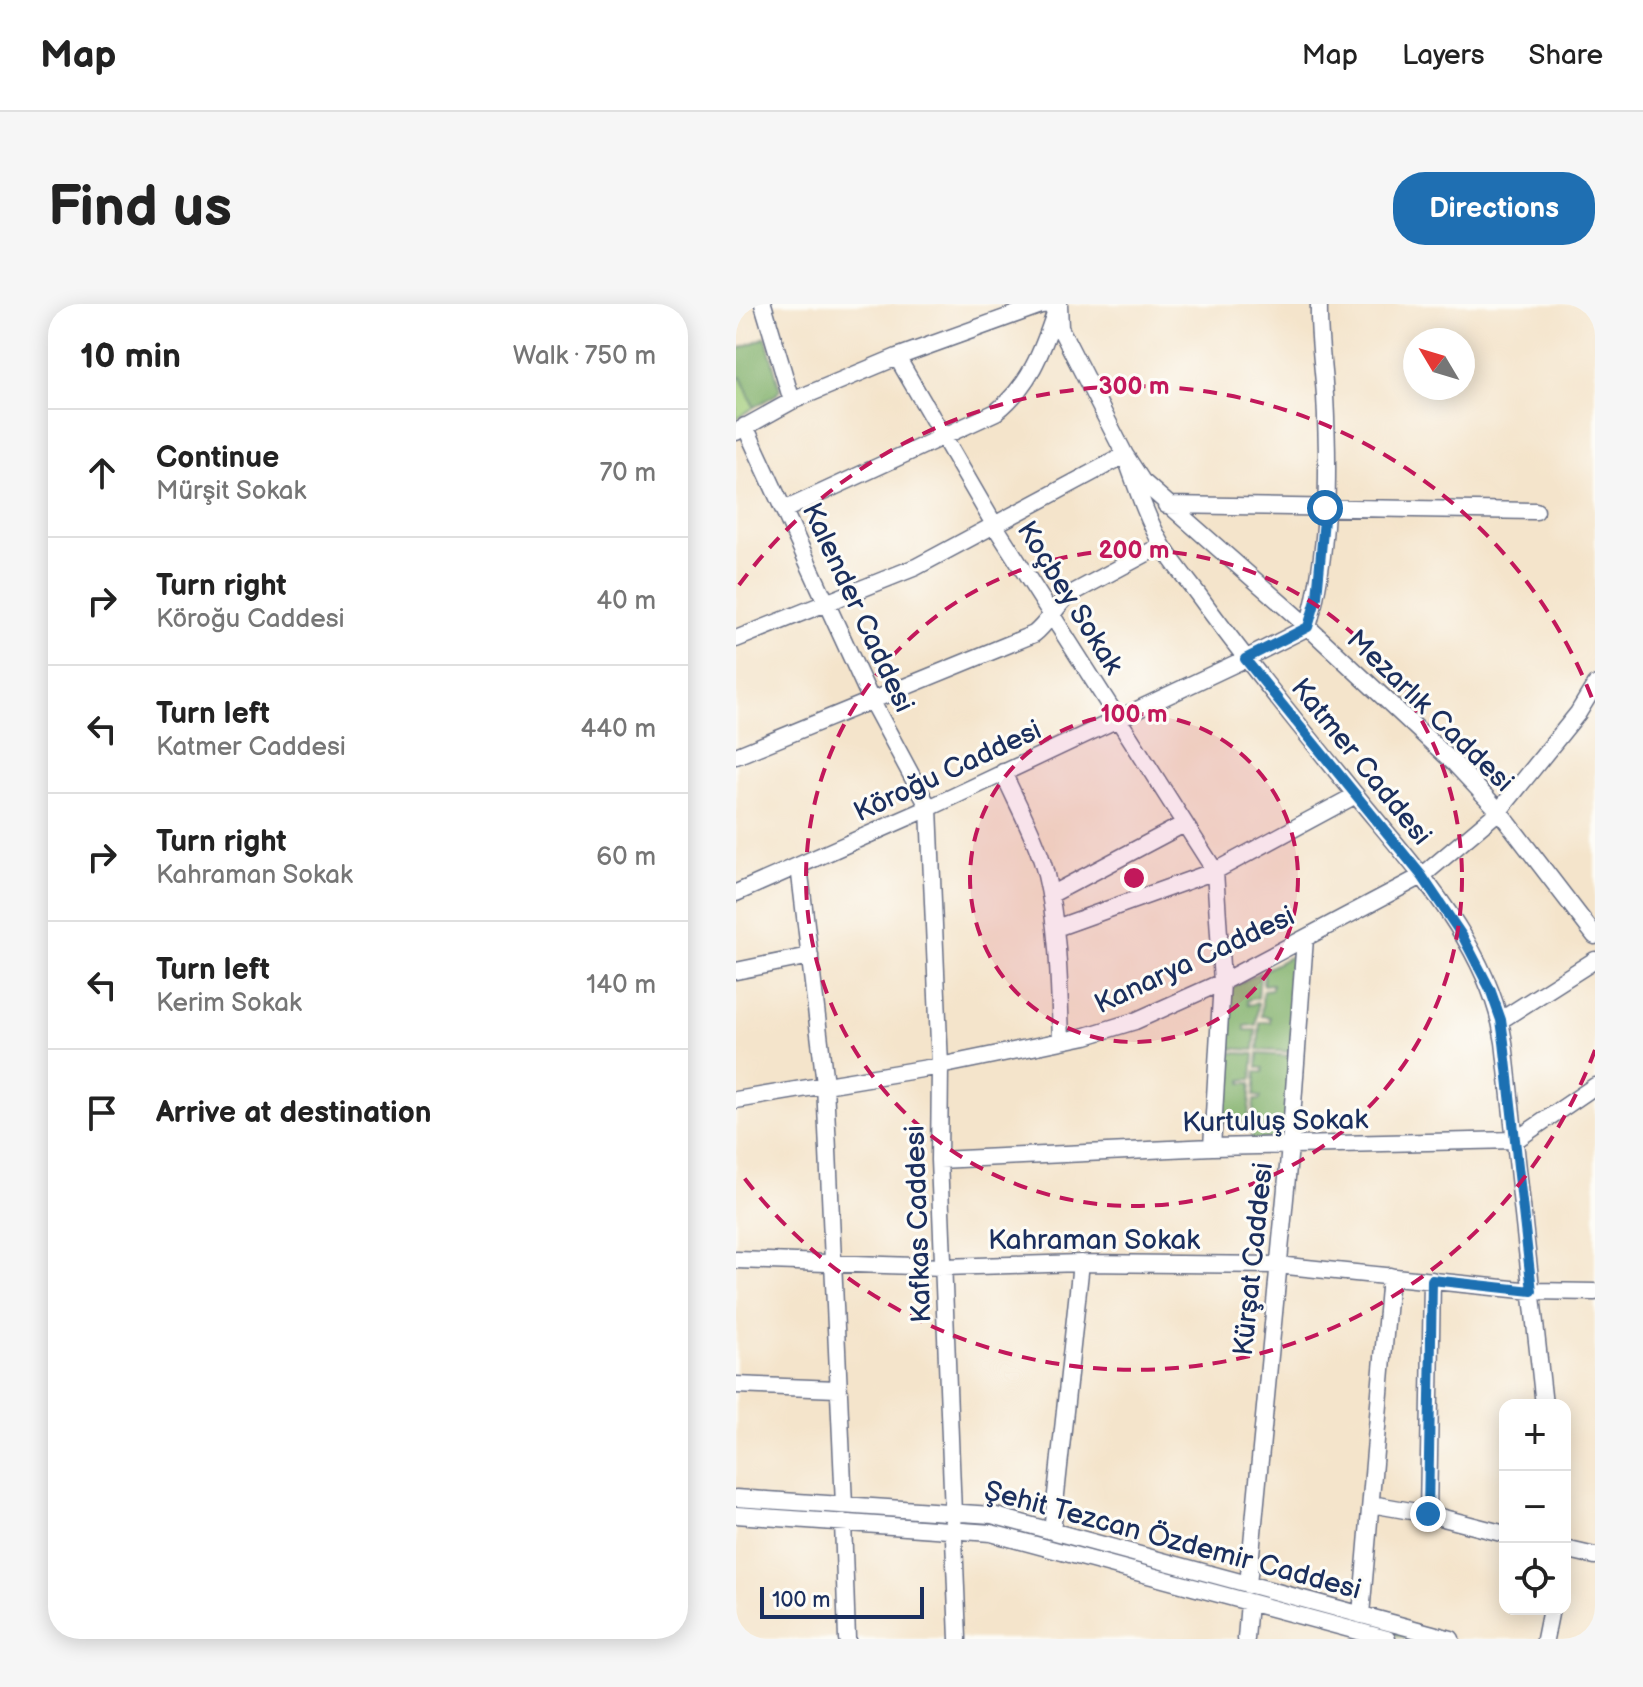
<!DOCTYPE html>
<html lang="en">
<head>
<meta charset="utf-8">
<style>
	body { margin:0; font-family:"Balsamiq Sans",sans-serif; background:#f6f6f6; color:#222 }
	.controls { position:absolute; right:24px; bottom:24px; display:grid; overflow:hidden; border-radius:16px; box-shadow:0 4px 20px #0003 }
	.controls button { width:72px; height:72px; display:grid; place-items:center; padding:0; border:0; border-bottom:2px solid #e0e0e0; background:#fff; color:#222; font:40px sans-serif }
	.compass { position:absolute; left:667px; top:24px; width:72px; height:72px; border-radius:50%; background:#fff; box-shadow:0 4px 20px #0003; rotate:308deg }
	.scale { position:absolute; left:24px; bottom:20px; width:164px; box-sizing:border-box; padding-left:8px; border:4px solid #1b2f5e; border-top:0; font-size:22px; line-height:28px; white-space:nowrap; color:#1b2f5e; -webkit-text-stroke:6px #fdfcf7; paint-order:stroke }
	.stop { position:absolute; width:24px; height:24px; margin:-18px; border:6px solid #1f6fb2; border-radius:50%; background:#fff }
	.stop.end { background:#1f6fb2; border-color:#fff; box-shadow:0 2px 8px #0008 }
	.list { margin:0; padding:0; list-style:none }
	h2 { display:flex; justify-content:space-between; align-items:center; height:104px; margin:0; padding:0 32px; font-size:34px }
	h2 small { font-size:26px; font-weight:400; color:#767676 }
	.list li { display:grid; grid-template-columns:52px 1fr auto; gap:24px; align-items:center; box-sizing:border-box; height:128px; padding:0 32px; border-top:2px solid #e0e0e0 }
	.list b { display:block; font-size:30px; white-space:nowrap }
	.list p { margin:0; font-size:26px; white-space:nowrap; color:#767676 }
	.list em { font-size:26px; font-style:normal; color:#767676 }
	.icon { flex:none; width:44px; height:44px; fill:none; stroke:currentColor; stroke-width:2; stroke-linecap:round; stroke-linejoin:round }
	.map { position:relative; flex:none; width:859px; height:1335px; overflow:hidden; border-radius:32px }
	header { display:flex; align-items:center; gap:48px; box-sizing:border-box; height:112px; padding:0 40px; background:#fff; border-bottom:2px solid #e0e0e0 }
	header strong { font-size:38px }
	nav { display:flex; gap:44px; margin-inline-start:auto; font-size:28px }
	.intro { display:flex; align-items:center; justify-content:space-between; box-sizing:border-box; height:192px; padding:0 48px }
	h1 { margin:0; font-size:56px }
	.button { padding:20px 36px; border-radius:32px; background:#1f6fb2; color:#fff; font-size:28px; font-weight:700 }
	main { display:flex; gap:48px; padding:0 48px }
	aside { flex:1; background:#fff; border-radius:32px; box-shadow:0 4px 20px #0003 }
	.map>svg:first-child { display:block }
</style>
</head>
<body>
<header>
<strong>Map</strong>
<nav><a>Map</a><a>Layers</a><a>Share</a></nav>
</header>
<div class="intro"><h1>Find us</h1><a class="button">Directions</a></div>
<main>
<aside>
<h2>10 min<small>Walk · 750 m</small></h2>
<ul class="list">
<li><svg class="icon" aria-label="ahead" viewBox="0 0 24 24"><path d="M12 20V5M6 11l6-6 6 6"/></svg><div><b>Continue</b><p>Mürşit Sokak</p></div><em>70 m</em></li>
<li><svg class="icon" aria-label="right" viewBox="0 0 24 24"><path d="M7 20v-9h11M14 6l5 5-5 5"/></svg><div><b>Turn right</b><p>Köroğu Caddesi</p></div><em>40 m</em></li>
<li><svg class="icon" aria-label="left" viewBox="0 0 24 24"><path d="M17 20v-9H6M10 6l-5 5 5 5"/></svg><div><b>Turn left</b><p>Katmer Caddesi</p></div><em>440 m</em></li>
<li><svg class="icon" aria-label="right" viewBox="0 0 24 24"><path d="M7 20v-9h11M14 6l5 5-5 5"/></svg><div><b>Turn right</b><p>Kahraman Sokak</p></div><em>60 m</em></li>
<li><svg class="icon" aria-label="left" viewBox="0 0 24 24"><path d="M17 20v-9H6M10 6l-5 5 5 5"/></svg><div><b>Turn left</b><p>Kerim Sokak</p></div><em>140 m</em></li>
<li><svg class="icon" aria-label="arrive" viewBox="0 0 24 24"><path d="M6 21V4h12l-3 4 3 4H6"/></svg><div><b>Arrive at destination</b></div></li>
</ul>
</aside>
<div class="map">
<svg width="859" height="1335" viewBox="0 0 859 1335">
	<rect width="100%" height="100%" fill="#fdfcf7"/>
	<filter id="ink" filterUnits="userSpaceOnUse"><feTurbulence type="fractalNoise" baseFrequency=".0125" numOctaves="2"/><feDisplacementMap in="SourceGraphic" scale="16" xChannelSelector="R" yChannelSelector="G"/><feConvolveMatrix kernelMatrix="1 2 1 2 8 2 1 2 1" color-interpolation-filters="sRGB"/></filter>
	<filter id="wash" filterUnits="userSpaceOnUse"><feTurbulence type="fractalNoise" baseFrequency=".006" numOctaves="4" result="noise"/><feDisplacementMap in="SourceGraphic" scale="32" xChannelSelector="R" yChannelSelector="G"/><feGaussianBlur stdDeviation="1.8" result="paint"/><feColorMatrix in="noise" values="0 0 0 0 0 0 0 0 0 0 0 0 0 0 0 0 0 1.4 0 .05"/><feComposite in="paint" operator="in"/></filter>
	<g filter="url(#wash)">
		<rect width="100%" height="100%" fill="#f4e4cb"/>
		<path fill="#a2cd7a" stroke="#5e7e6c" stroke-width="2" d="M5,73l13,30 -18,12v-40z
			M250,1218l440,117h-15l-426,-114z"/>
		<path fill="#81b06a" stroke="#4e7064" stroke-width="2" d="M30,33l14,52 -3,5 -23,13 -13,-30 -5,2v-29z
			M561,649l-5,99 -34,-2 2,-28h10v-5l-9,-1 2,-26 9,-1v-5l-9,1 1,-15z
			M524,668l-2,26 -11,2 1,5 10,-2 -2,22 -11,1v4h11l-2,20 -31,-2 4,-58z
			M487,748l31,2 -2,25 -10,1v3h9l-3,39h-30z
			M522,750l34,2 -8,82 -33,2 3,-40h6l1,-3 -7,-1 2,-24h7v-4h-6z"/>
	</g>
	<g filter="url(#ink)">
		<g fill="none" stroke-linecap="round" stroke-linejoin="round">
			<g stroke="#676e84" stroke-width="19">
				<path id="minor" d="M27,0l29,97
					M323,0l1,24 65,127 17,26 166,146 147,137 44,47 96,125
					M161,53l98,169 220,345 7,111 -10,165
					M9,122l126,274 58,108 11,258 -1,94 19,479
					M0,128l56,-31 105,-44 144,-52 10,-1
					M430,201l370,6
					M48,206l212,-98c33,-26 46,-60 59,-99
					M0,335l180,-72 209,-112c11,30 21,62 37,90 12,20 29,39 43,59 49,67 102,131 154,195 58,71 131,149 145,243l40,363
					M0,452l298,-122c14,-11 21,-27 35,-39l93,-50
					M267,468c15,34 34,67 43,103 13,55 13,110 15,166
					M63,562l26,218 19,421
					M0,589l193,-85 316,-149 63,-32c21,-74 21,-155 17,-231 -2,-31 -7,-62 -6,-92
					M314,591l134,-71
					M320,624l159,-57 141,-76
					M0,667l74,-15
					M765,716l94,-60
					M0,796l204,-34 146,-30 49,-15 87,-39 200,-106 77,-65 79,-98 17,-28
					M203,856l273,-13 304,-7 79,-54
					M0,956l207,7 138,-4 196,2 255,26 63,1
					M0,1081l101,4
					M0,1194l256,17 459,124
					M635,1200l57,10 77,20
					M692,1210l4,-234
					M0,1211l255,18 396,106
					M107,1218l4,117
					M316,1227l29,-268
					M829,1245l30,7
					M512,1281l42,-439 15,-208
					M625,1311l29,-339
					M510,1335l3,-37
					M809,1335l6,-30"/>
			</g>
			<use href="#minor" stroke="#fff" stroke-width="16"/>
		</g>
	</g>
	<g fill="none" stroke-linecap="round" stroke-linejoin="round" filter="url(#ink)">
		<path stroke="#1f6fb2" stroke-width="10" d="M589,204l-8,89 -9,30 -63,32 177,217 41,61 27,52 11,31 3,22 28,249 -100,-11 -4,234"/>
	</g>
	<circle cx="398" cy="574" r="164" fill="#c2185b" fill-opacity=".12"/>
	<g fill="none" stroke="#c2185b" stroke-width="4" stroke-dasharray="14 10">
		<circle cx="398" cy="574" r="164"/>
		<circle cx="398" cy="574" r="328"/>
		<path d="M859 746A492 492 0 0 1 3 867M3 281A492 492 0 0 1 859 402"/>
	</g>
	<g text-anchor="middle" stroke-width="6" stroke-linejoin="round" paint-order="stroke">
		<g font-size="28" fill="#1b2f5e" stroke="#fdfcf7">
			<text transform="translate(335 293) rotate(58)" y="10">Koçbey Sokak</text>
			<text transform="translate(123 303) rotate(65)" y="10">Kalender Caddesi</text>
			<text transform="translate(695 406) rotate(44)" y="10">Mezarlık Caddesi</text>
			<text transform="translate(626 457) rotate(51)" y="10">Katmer Caddesi</text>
			<text transform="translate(211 466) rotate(-25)" y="10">Köroğu Caddesi</text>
			<text transform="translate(458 655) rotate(-25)" y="10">Kanarya Caddesi</text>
			<text transform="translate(539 816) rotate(-1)" y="10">Kurtuluş Sokak</text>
			<text transform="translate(181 920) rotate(-92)" y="10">Kafkas Caddesi</text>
			<text x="358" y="945">Kahraman Sokak</text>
			<text transform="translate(516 955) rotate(-84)" y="10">Kürşat Caddesi</text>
			<text transform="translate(437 1235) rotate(15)" y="10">Şehit Tezcan Özdemir Caddesi</text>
		</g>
	</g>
	<circle cx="398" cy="574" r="12" fill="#c2185b" stroke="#fdfcf7" stroke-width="4"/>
	<g font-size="24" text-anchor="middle" font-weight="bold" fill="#c2185b" stroke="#fdfcf7" stroke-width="6" stroke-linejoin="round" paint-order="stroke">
		<text x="398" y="90">300 m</text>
		<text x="398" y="254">200 m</text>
		<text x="398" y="418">100 m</text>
	</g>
</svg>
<div class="controls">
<button>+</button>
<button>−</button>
<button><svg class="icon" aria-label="locate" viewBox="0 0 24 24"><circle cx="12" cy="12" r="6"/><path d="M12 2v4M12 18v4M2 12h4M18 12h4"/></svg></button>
</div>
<svg class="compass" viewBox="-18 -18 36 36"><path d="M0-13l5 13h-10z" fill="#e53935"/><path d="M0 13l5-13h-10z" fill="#767676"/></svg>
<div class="scale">100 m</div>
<div class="stop" style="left:589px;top:204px"></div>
<div class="stop end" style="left:692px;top:1210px"></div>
</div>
</main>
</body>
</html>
